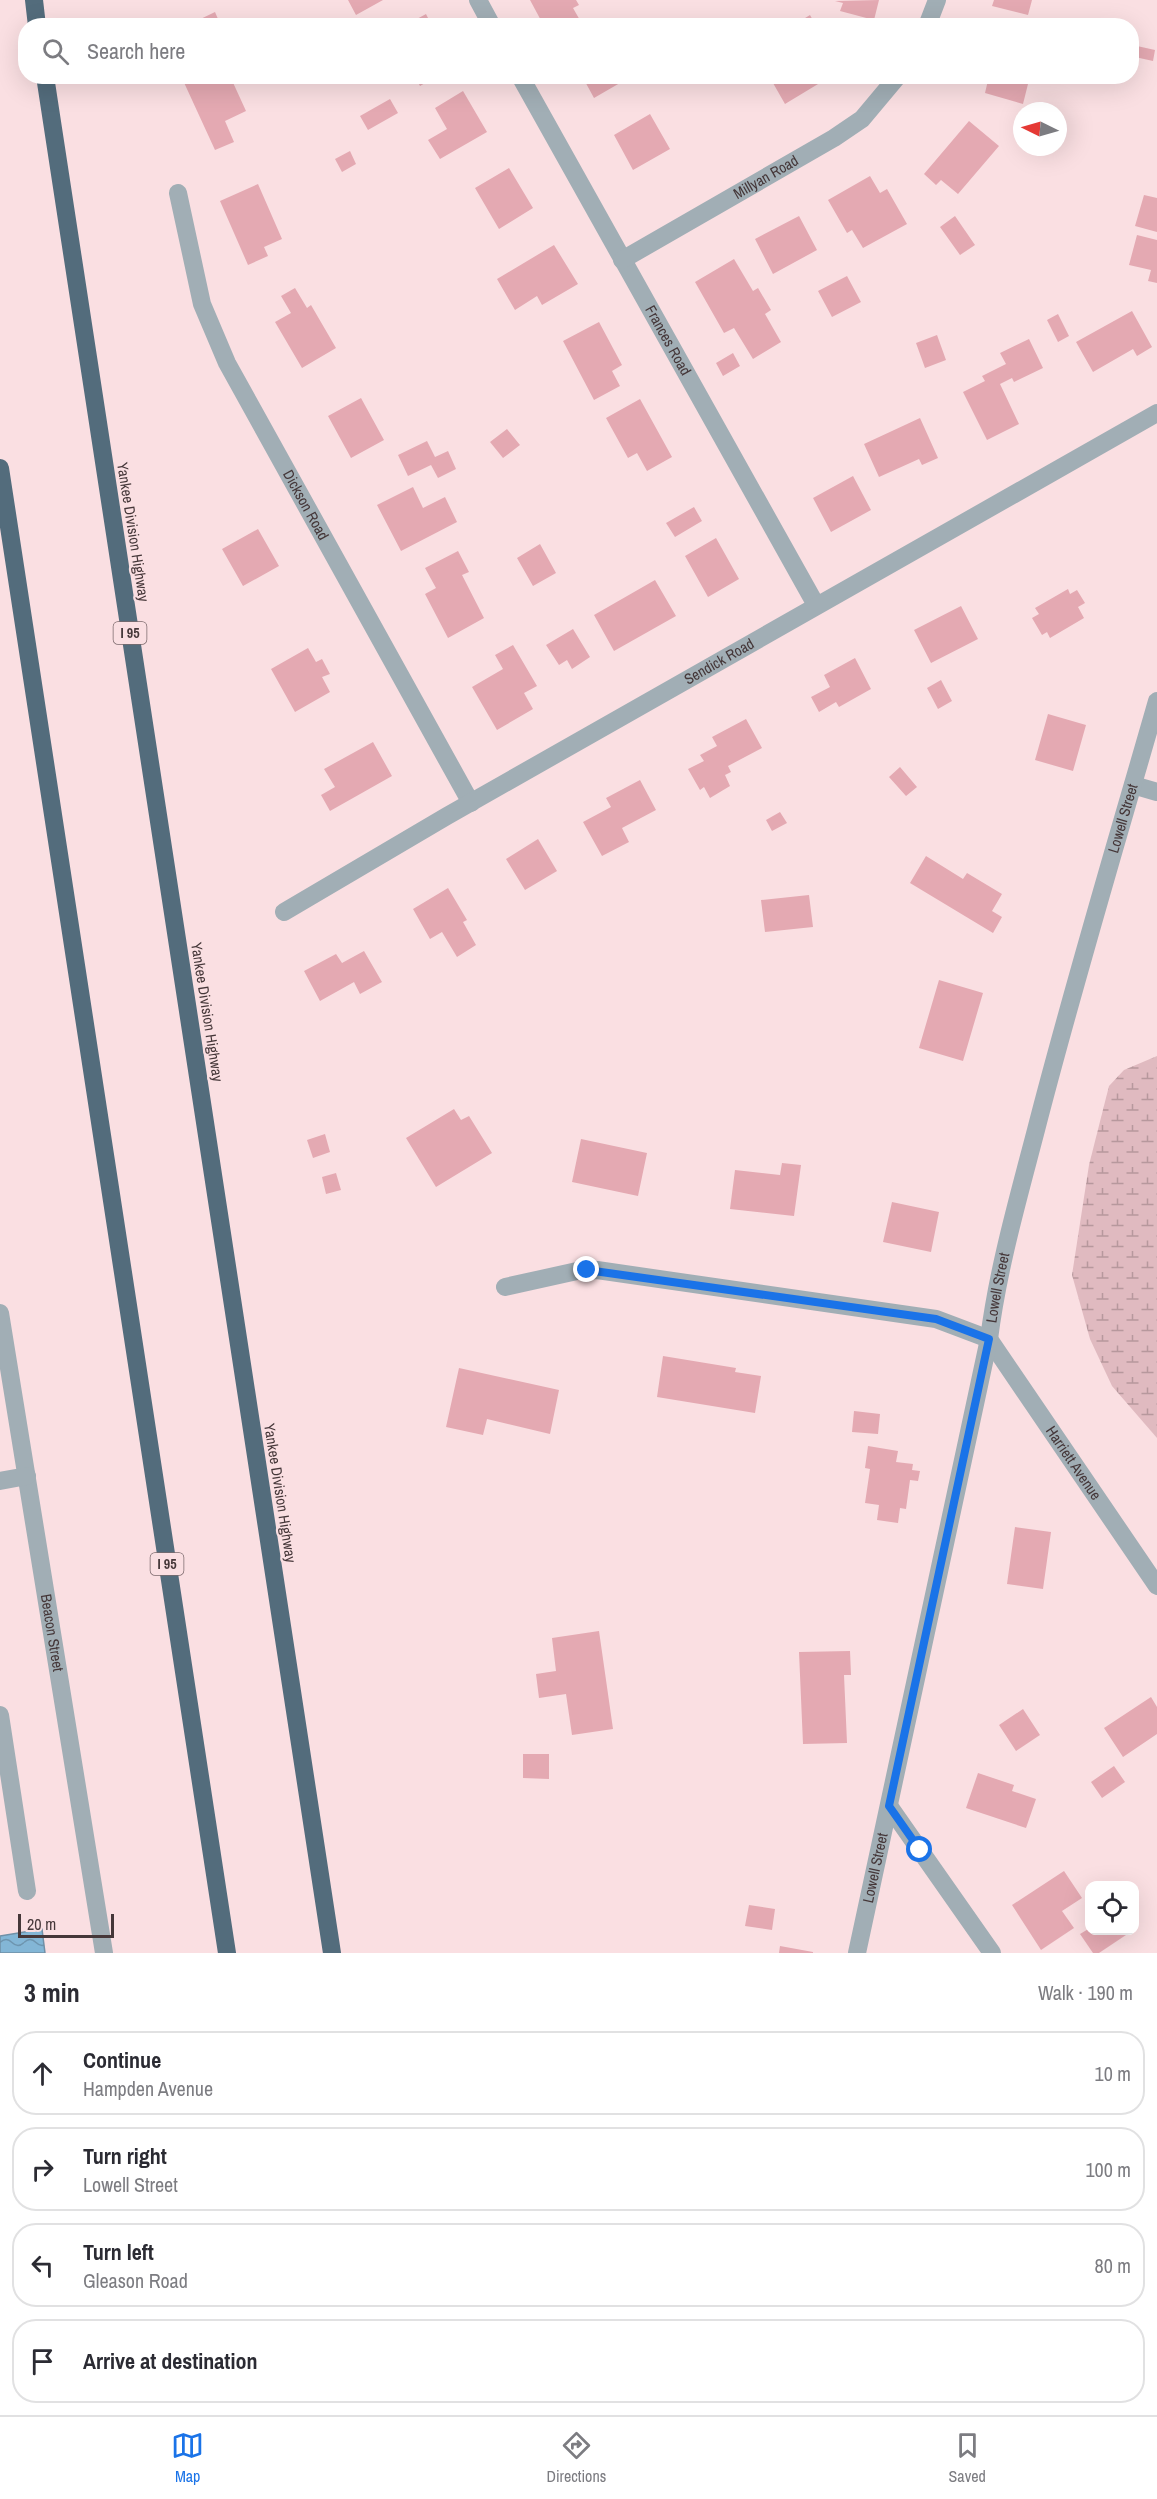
<!DOCTYPE html>
<html lang="en">
<head>
<meta charset="utf-8">
<style>
	body { margin:0; font-family:"Archivo Narrow",sans-serif; background:#f2f2f3; color:#2b2b33 }
	.controls { position:absolute; right:18px; bottom:18px; display:grid; overflow:hidden; border-radius:12px; box-shadow:0 6px 24px #0002 }
	.controls button { width:54px; height:54px; display:grid; place-items:center; padding:0; border:0; border-bottom:2px solid #e1e1e2; background:#fff; color:#2b2b33; font:30px sans-serif }
	.compass { position:absolute; left:1013px; top:102px; width:54px; height:54px; border-radius:50%; background:#fff; box-shadow:0 6px 24px #0002; rotate:275deg }
	.scale { position:absolute; left:18px; bottom:15px; width:96px; box-sizing:border-box; padding-left:6px; border:3px solid #453739; border-top:0; font-size:16px; line-height:21px; white-space:nowrap; color:#453739; -webkit-text-stroke:4px #fadfe2; paint-order:stroke }
	.stop { position:absolute; width:18px; height:18px; margin:-14px; border:4px solid #1a73e8; border-radius:50%; background:#fff }
	.stop.end { background:#1a73e8; border-color:#fff; box-shadow:0 2px 6px #0008 }
	.list { margin:0; padding:0; list-style:none }
	h2 { display:flex; justify-content:space-between; align-items:center; height:78px; margin:0; padding:0 24px; font-size:26px }
	h2 small { font-size:20px; font-weight:400; color:#7c7c81 }
	.list li { display:grid; grid-template-columns:39px 1fr auto; gap:18px; align-items:center; box-sizing:border-box; height:84px; margin:0 12px 12px; padding:0 12px; border:2px solid #e1e1e2; border-radius:24px }
	.list b { display:block; font-size:22px; white-space:nowrap }
	.list p { margin:0; font-size:20px; white-space:nowrap; color:#7c7c81 }
	.list em { font-size:20px; font-style:normal; color:#7c7c81 }
	.icon { flex:none; width:33px; height:33px; fill:none; stroke:currentColor; stroke-width:2; stroke-linecap:round; stroke-linejoin:round }
	.map { position:relative; flex:none; width:1157px; height:1953px; overflow:hidden }
	.search { position:absolute; background:#fff; box-shadow:0 6px 24px #0002; left:18px; right:18px; top:18px; height:66px; display:flex; align-items:center; gap:15px; box-sizing:border-box; padding:0 21px; border-radius:24px; color:#7c7c81; font-size:22px }
	.sheet { height:462px; background:#fff }
	nav { display:flex; justify-content:space-around; align-items:center; box-sizing:border-box; height:84px; border-top:2px solid #e1e1e2; background:#fff; font-size:16px; color:#7c7c81 }
	nav a { display:grid; justify-items:center; gap:3px }
	nav .on { color:#1a73e8 }
	.map>svg:first-child { display:block }
</style>
</head>
<body>
<div class="map">
<svg width="1157" height="1953" viewBox="0 0 1157 1953">
	<defs>
		<pattern id="wetland-marsh" width="20" height="14" patternUnits="userSpaceOnUse" patternTransform="scale(1.5)"><rect width="20" height="14" fill="#e0bac0"/><path d="M1 5h8M5 5V1M11 12h8M15 12V8" fill="none" stroke="#b7989d"/></pattern>
		<pattern id="water-waves" width="16" height="10" patternUnits="userSpaceOnUse" patternTransform="scale(1.5)"><rect width="16" height="10" fill="#83b6d6"/><path d="M0 5q4-4 8 0t8 0" fill="none" stroke="#6d95af"/></pattern>
	</defs>
	<rect width="100%" height="100%" fill="#fadfe2"/>
	<path fill="url(#wetland-marsh)" d="M1157,1056v382l-45,-52 -22,-47 -18,-64 17,-110 20,-79 15,-16z"/>
	<path fill="url(#water-waves)" stroke="#7090a7" stroke-width="1.5" d="M42,1929l3,24h-45v-17z"/>
	<path fill="#e4a9b2" d="M348,0h35l-27,15z
		M530,0h46l3,5 -6,3 8,14 -6,4h-17l-3,-6 -11,6z
		M879,0l-5,20 -34,-9 3,-8 -8,-2z
		M994,0h38l-4,15 -36,-9z
		M215,12l6,14h-35z
		M426,14l6,12h-28z
		M810,15l6,11h-24z
		M1137,46l18,4 -2,11 -18,-4z
		M181,76h49l16,35 -21,10 9,21 -19,8z
		M415,76h22l-17,10z
		M582,76h50l-38,22z
		M769,76h59v2l-43,26z
		M989,76h41l-7,28 -38,-11z
		M463,91l24,41 -47,27 -12,-19 19,-11 -12,-21z
		M390,99l8,14 -30,17 -8,-14z
		M650,114l20,35 -37,21 -19,-35z
		M969,121l30,25 -41,48 -17,-14 -5,5 -12,-11z
		M350,151l6,13 -14,8 -7,-13z
		M509,168l24,40 -34,21 -24,-41z
		M870,176l10,17 7,-4 20,35 -44,24 -11,-18 -5,3 -19,-33z
		M258,184l24,55 -18,8 4,9 -20,9 -28,-64z
		M1144,195l13,3v34l-22,-6z
		M799,216l18,34 -44,24 -18,-35z
		M955,216l20,29 -15,10 -20,-28z
		M1137,235l20,5v43l-9,-2 3,-11 -22,-5z
		M554,245l24,39 -36,21 -5,-9 -22,14 -18,-31z
		M734,259l19,32 5,-3 13,22 -6,4 16,28 -28,17 -19,-31 -10,5 -29,-51z
		M847,276l14,26 -29,15 -14,-26z
		M295,288l12,20 4,-3 25,43 -34,20 -27,-46 16,-9 -10,-17z
		M1132,311l20,36 -15,9 -4,-7 -40,23 -17,-30z
		M1058,314l11,22 -11,6 -11,-22z
		M599,322l23,43 -10,6 8,15 -26,14 -31,-59z
		M937,335l9,25 -21,8 -9,-25z
		M1029,339l14,29 -29,14 -2,-4 -12,6 19,40 -32,16 -24,-48 22,-11 -3,-5 24,-12 -6,-11z
		M733,353l7,13 -17,10 -7,-13z
		M361,398l23,42 -33,18 -23,-42z
		M640,399l32,58 -25,14 -10,-18 -9,5 -22,-40z
		M920,418l18,40 -16,7 -3,-6 -40,18 -15,-33z
		M507,429l13,16 -17,13 -13,-16z
		M427,441l8,16 13,-6 8,18 -18,9 -7,-13 -23,11 -10,-21z
		M853,476l18,34 -40,22 -18,-34z
		M413,487l10,21 22,-11 12,25 -56,29 -24,-46z
		M694,507l8,14 -27,16 -9,-14z
		M258,529l21,37 -36,20 -21,-37z
		M716,538l23,41 -31,18 -23,-41z
		M540,544l16,29 -23,13 -16,-28z
		M458,551l11,21 -7,3 22,43 -36,20 -23,-44 11,-6 -11,-20z
		M655,580l21,36 -62,35 -20,-36z
		M1068,589l2,5 7,-4 8,13 -7,4 6,11 -34,20 -3,-6 -5,3 -10,-17 7,-4 -4,-6z
		M961,606l17,33 -47,24 -17,-33z
		M573,629l17,28 -18,12 -5,-9 -8,5 -13,-20z
		M513,645l24,41 -13,7 9,16 -36,21 -25,-43 31,-18 -8,-14z
		M308,648l8,14 6,-3 8,15 -8,3 8,15 -35,20 -24,-43z
		M855,658l16,31 -32,18 -3,-5 -17,10 -8,-15 19,-10 -6,-12z
		M941,680l11,21 -14,8 -11,-21z
		M1048,714l38,11 -13,46 -38,-11z
		M746,719l16,29 -34,18 3,6 -6,3 5,11 -20,12 -6,-11 -4,3 -12,-21 16,-8 -4,-6 17,-9 -5,-9z
		M373,742l19,34 -62,35 -9,-16 14,-8 -11,-18z
		M900,767l17,20 -11,9 -17,-19z
		M640,780l16,30 -34,18 7,14 -27,14 -19,-34 28,-15 -5,-9z
		M780,812l7,11 -15,8 -6,-11z
		M538,839l19,32 -32,19 -19,-31z
		M926,856l37,23 4,-6 35,21 -10,17 10,6 -9,16 -83,-50z
		M448,888l19,32 -4,2 13,23 -19,12 -15,-25 -12,7 -17,-30z
		M809,895l4,32 -48,5 -4,-32z
		M364,951l18,31 -22,12 -6,-12 -34,19 -16,-30 32,-17 6,9z
		M939,980l44,13 -20,68 -44,-13z
		M454,1109l7,11 8,-4 23,37 -56,34 -30,-49z
		M325,1134l5,18 -17,6 -6,-18z
		M581,1139l66,14 -9,43 -66,-14z
		M782,1163l19,2 -7,51 -64,-7 5,-39 45,5z
		M336,1173l5,17 -15,4 -4,-17z
		M892,1202l47,10 -8,40 -48,-10z
		M663,1356l73,12 -1,4 26,4 -6,37 -98,-16z
		M459,1368l100,22 -9,44 -63,-15 -4,16 -37,-8z
		M854,1411l26,3 -2,20 -26,-2z
		M868,1446l30,5 -2,11 17,2 -1,6 8,1 -2,10 -8,-1 -4,29 -6,-1 -2,15 -21,-3 2,-15 -14,-2 5,-34 -5,-1z
		M1015,1527l36,5 -8,57 -36,-5z
		M599,1631l14,98 -41,6 -6,-41 -27,4 -3,-24 20,-3 -4,-33z
		M850,1651l1,24h-7l3,68 -44,1 -4,-92z
		M1151,1697l6,10v27l-34,23 -19,-29z
		M1023,1709l17,26 -24,16 -17,-26z
		M523,1754h26v25l-26,-1z
		M1114,1766l11,16 -23,16 -11,-16z
		M978,1773l36,12 -2,6 24,8 -10,29 -60,-20z
		M1064,1871l18,27 -20,13 12,17 -33,22 -29,-45z
		M749,1905l26,4 -3,21 -27,-4z
		M1090,1928v2h37l2,3 -30,20h-6l-13,-19z
		M780,1946l33,6v1h-34z"/>
	<g fill="none" stroke-linecap="round" stroke-linejoin="round">
		<g stroke="#a1aeb5" stroke-width="18">
			<path d="M478,0l14,26"/>
			<path d="M927,26l10,-26"/>
			<path id="s1" d="M520,76l296,529"/>
			<path id="s2" d="M178,193l24,111 25,59 244,440"/>
			<path id="s3" d="M622,260l212,-122 28,-19 36,-43"/>
			<path d="M1133,785l24,7"/>
			<path id="s4" d="M284,912l163,-96 710,-403"/>
			<path d="M505,1287l72,-16 20,-1 339,49 53,20"/>
			<path id="s5" d="M0,1313l104,640"/>
			<path id="s6" d="M989,1339l168,247"/>
			<path d="M0,1481l27,-5"/>
			<path d="M0,1715l27,176"/>
			<path d="M889,1806l103,147"/>
			<path id="s7" d="M857,1953l132,-614c9,-71 29,-140 47,-209 37,-144 80,-286 121,-429"/>
		</g>
		<path stroke="#536c7c" stroke-width="18" d="M34,0l3,26
			M45,76l287,1877
			M0,468l227,1485"/>
	</g>
	<g fill="none" stroke-linecap="round" stroke-linejoin="round">
		<path stroke="#1a73e8" stroke-width="8" d="M587,1270l349,49 53,20 -100,467 31,44"/>
	</g>
	<g text-anchor="middle" stroke-width="4.5" stroke-linejoin="round" paint-order="stroke">
		<g fill="#fadfe2" stroke="#7b696c" stroke-width="1.5">
			<rect x="113.5" y="622" width="33" height="22" rx="4.5"/>
			<rect x="150.5" y="1553" width="33" height="22" rx="4.5"/>
		</g>
		<g font-size="14" font-weight="bold" fill="#453739">
			<text x="130" y="638">I 95</text>
			<text x="167" y="1569">I 95</text>
		</g>
		<g font-size="15" fill="#453739" stroke="#fadfe2">
			<text dy="5" stroke="none"><textPath href="#s3" startOffset="166">Millyan Road</textPath></text>
			<text dy="5" stroke="none"><textPath href="#s1" startOffset="303">Frances Road</textPath></text>
			<text dy="5" stroke="none"><textPath href="#s2" startOffset="340">Dickson Road</textPath></text>
			<text transform="translate(133 532) rotate(81)" y="5">Yankee Division Highway</text>
			<text dy="5" stroke="none"><textPath href="#s4" startOffset="502">Sendick Road</textPath></text>
			<text dy="5" stroke="none"><textPath href="#s7" startOffset="1166">Lowell Street</textPath></text>
			<text transform="translate(207 1012) rotate(81)" y="5">Yankee Division Highway</text>
			<text dy="5" stroke="none"><textPath href="#s7" startOffset="680">Lowell Street</textPath></text>
			<text dy="5" stroke="none"><textPath href="#s6" startOffset="150">Harriett Avenue</textPath></text>
			<text transform="translate(280 1493) rotate(81)" y="5">Yankee Division Highway</text>
			<text dy="5" stroke="none"><textPath href="#s5" startOffset="324">Beacon Street</textPath></text>
			<text dy="5" stroke="none"><textPath href="#s7" startOffset="87">Lowell Street</textPath></text>
		</g>
	</g>
</svg>
<div class="controls">
<button><svg class="icon" aria-label="locate" viewBox="0 0 24 24"><circle cx="12" cy="12" r="6"/><path d="M12 2v4M12 18v4M2 12h4M18 12h4"/></svg></button>
</div>
<svg class="compass" viewBox="-18 -18 36 36"><path d="M0-13l5 13h-10z" fill="#e53935"/><path d="M0 13l5-13h-10z" fill="#7c7c81"/></svg>
<div class="scale">20 m</div>
<div class="stop" style="left:920px;top:1850px"></div>
<div class="stop end" style="left:587px;top:1270px"></div>
<div class="search"><svg class="icon" aria-label="search" viewBox="0 0 24 24"><circle cx="10" cy="10" r="6"/><path d="M15 15l6 6"/></svg>Search here</div>
</div>
<section class="sheet">
<h2>3 min<small>Walk · 190 m</small></h2>
<ul class="list">
<li><svg class="icon" aria-label="ahead" viewBox="0 0 24 24"><path d="M12 20V5M6 11l6-6 6 6"/></svg><div><b>Continue</b><p>Hampden Avenue</p></div><em>10 m</em></li>
<li><svg class="icon" aria-label="right" viewBox="0 0 24 24"><path d="M7 20v-9h11M14 6l5 5-5 5"/></svg><div><b>Turn right</b><p>Lowell Street</p></div><em>100 m</em></li>
<li><svg class="icon" aria-label="left" viewBox="0 0 24 24"><path d="M17 20v-9H6M10 6l-5 5 5 5"/></svg><div><b>Turn left</b><p>Gleason Road</p></div><em>80 m</em></li>
<li><svg class="icon" aria-label="arrive" viewBox="0 0 24 24"><path d="M6 21V4h12l-3 4 3 4H6"/></svg><div><b>Arrive at destination</b></div></li>
</ul>
</section>
<nav>
<a class="on"><svg class="icon" aria-label="map" viewBox="0 0 24 24"><path d="M3 6l6-2 6 2 6-2v14l-6 2-6-2-6 2zM9 4v14M15 6v14"/></svg>Map</a>
<a><svg class="icon" aria-label="directions" viewBox="0 0 24 24"><path d="M12 3l9 9-9 9-9-9zM9 14v-3h6M13 9l2 2-2 2"/></svg>Directions</a>
<a><svg class="icon" aria-label="saved" viewBox="0 0 24 24"><path d="M7 4h10v16l-5-4-5 4z"/></svg>Saved</a>
</nav>
</body>
</html>
